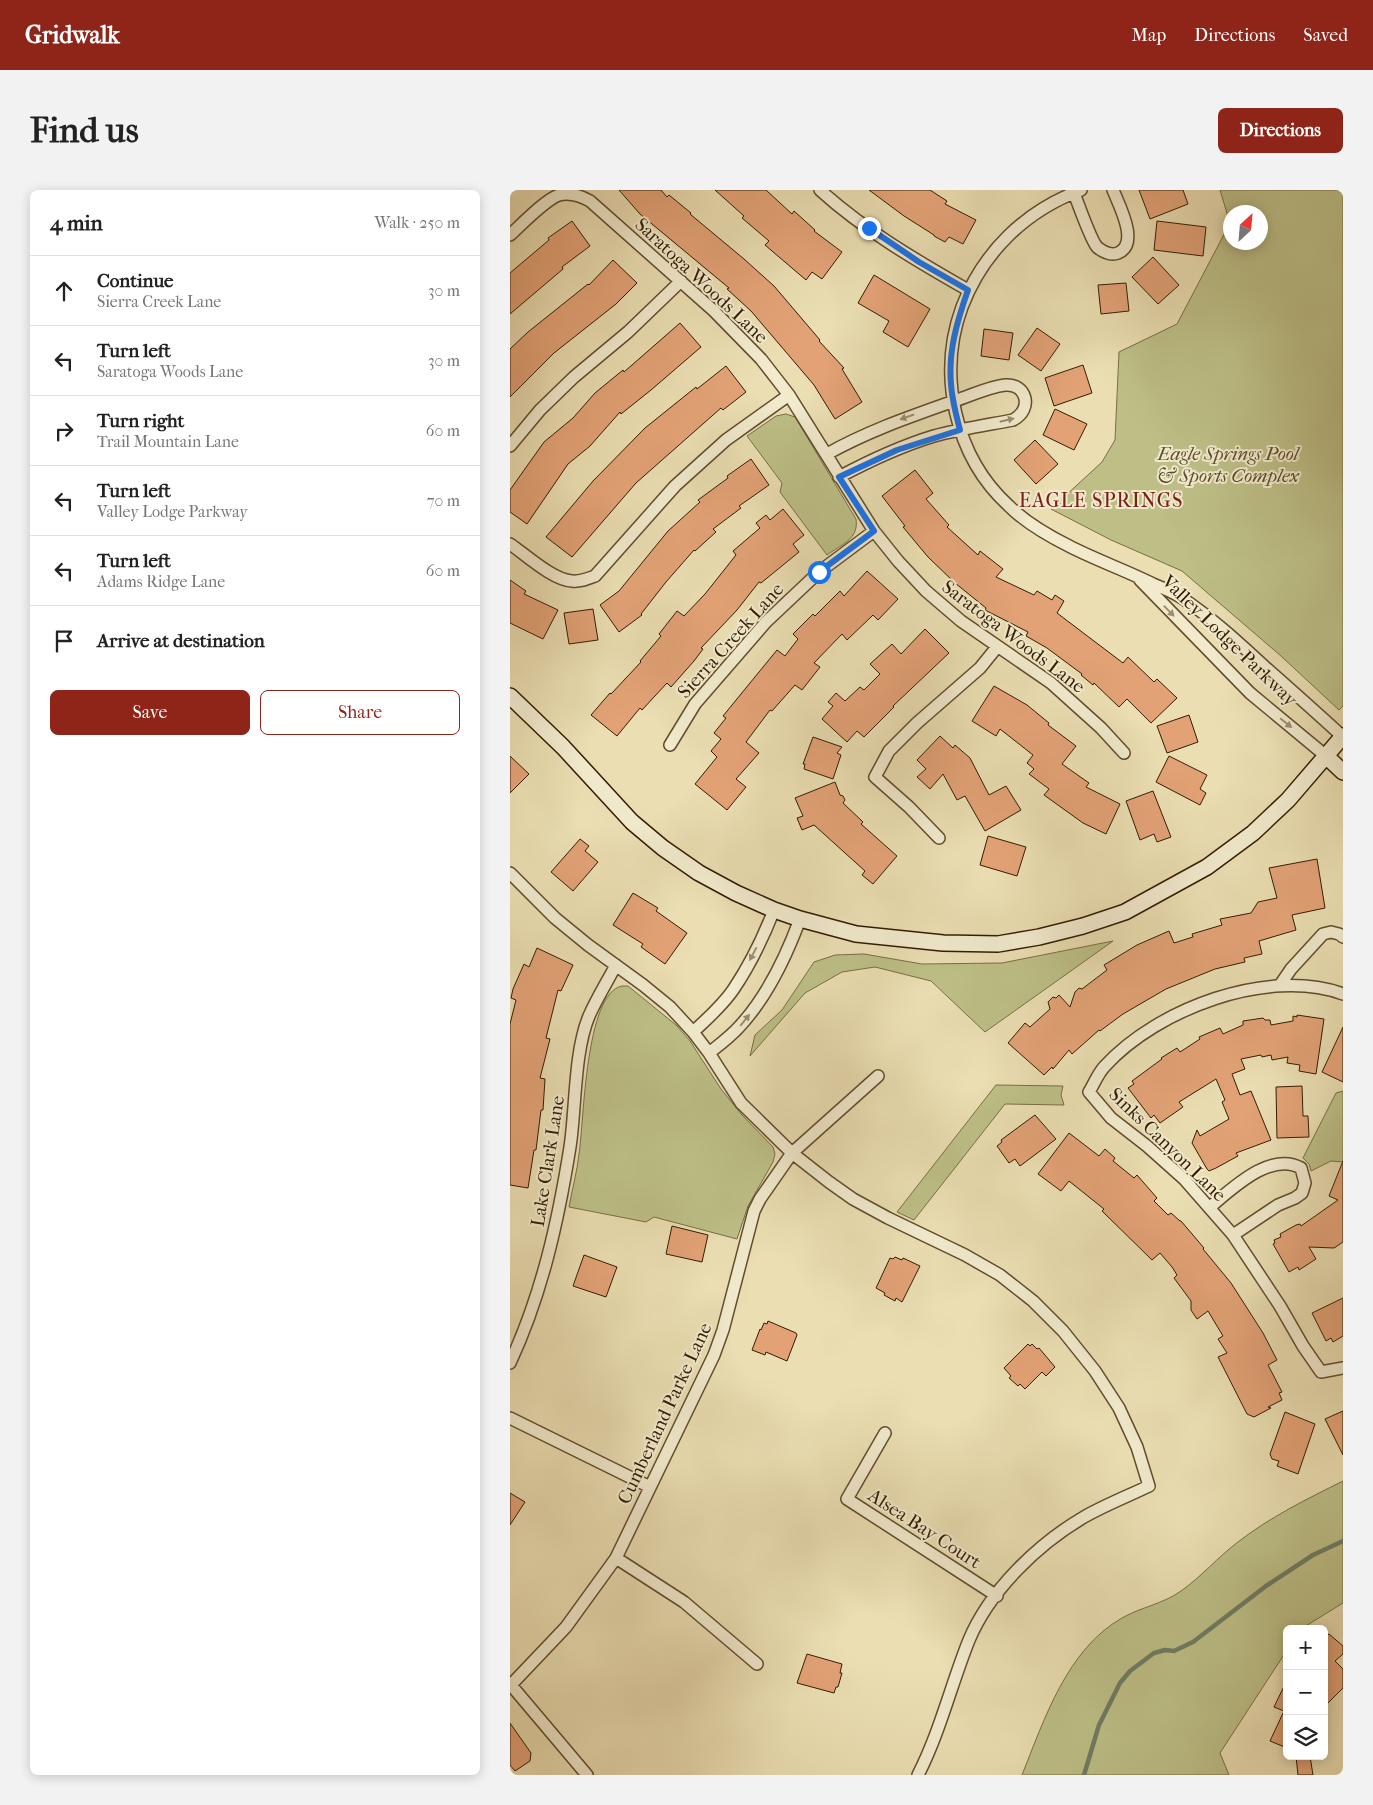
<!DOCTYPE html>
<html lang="en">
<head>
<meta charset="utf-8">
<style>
	body { margin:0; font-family:"IM FELL French Canon",serif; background:#f2f2f2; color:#222 }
	.controls { position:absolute; right:15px; bottom:15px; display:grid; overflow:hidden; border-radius:8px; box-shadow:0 2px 12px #0003 }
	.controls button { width:45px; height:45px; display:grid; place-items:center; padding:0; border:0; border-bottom:1px solid #e0e0e0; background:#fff; color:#222; font:25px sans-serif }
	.compass { position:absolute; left:713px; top:15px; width:45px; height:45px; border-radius:50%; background:#fff; box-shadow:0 2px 12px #0003; rotate:26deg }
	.stop { position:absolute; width:15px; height:15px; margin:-11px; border:4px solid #1a73e8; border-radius:50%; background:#fff }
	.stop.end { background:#1a73e8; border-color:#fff; box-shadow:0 1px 5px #0008 }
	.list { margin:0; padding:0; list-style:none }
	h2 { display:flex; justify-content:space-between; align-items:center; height:65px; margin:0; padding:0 20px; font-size:21px }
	h2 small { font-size:16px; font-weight:400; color:#767676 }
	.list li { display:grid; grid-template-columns:32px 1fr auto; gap:15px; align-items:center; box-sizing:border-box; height:70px; padding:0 20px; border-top:1px solid #e0e0e0 }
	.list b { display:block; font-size:19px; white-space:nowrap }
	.list p { margin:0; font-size:16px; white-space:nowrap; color:#767676 }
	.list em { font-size:16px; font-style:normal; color:#767676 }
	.actions { display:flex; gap:10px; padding:15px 20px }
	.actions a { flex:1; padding:11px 0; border:1px solid #8f2418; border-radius:8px; text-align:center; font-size:18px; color:#8f2418 }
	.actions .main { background:#8f2418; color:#fff }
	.icon { flex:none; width:28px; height:28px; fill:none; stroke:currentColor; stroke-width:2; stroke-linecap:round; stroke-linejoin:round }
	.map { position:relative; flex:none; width:833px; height:1585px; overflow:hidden; border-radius:8px }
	header { display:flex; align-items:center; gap:30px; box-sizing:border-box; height:70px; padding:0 25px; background:#8f2418; color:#fff }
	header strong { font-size:24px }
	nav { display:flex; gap:28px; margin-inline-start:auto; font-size:18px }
	.intro { display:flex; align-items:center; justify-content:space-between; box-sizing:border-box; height:120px; padding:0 30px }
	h1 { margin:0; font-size:35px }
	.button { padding:12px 22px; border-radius:8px; background:#8f2418; color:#fff; font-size:18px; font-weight:700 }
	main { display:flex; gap:30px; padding:0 30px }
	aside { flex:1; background:#fff; border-radius:8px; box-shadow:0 2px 12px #0003 }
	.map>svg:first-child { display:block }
</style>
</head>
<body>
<header>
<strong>Gridwalk</strong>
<nav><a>Map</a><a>Directions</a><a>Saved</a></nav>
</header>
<div class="intro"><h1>Find us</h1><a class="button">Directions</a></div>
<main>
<aside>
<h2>4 min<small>Walk · 250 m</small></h2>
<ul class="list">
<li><svg class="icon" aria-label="ahead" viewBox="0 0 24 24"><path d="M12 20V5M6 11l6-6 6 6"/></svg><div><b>Continue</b><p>Sierra Creek Lane</p></div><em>30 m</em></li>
<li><svg class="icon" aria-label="left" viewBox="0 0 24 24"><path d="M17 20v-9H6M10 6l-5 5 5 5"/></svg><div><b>Turn left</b><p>Saratoga Woods Lane</p></div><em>30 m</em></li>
<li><svg class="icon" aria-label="right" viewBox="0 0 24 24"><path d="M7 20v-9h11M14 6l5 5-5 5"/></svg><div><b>Turn right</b><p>Trail Mountain Lane</p></div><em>60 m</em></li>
<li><svg class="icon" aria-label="left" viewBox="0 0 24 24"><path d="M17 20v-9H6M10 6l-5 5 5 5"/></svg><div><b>Turn left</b><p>Valley Lodge Parkway</p></div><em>70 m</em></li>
<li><svg class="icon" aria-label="left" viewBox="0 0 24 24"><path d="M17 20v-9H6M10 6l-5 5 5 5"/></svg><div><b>Turn left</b><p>Adams Ridge Lane</p></div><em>60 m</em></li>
<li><svg class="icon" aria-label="arrive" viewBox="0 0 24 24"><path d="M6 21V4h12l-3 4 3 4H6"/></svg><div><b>Arrive at destination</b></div></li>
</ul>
<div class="actions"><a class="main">Save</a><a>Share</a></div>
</aside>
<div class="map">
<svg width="833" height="1585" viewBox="0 0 833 1585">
	<rect width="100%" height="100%" fill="#eadeb2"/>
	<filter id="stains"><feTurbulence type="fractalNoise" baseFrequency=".004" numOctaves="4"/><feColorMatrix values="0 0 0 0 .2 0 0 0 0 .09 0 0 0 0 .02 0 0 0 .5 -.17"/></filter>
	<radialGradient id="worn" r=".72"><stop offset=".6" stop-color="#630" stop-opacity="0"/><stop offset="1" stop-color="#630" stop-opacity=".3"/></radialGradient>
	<path fill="#bdbf87" stroke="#786e44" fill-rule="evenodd" d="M710,0h123v516l-4,4 -58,-54 -99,-85 -71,-31 -60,-31 51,-47 13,-22 4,-88 58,-28 53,-101zM751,22v30h-30v-30z
		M276,224l9,3 61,102c3,20 -14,25 -29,36l-47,-63 2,-9 -35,-47 29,-20z
		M603,751l-128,91 -54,-51 -56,-14 -33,5 -37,21 -55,63 5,-21 27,-25 32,-48 21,-7 29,-1 58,10 80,-1z
		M112,796h6l48,39 14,16 31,48 21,26 31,32 2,7 -2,8 -25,44 -11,33 -83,-22 -8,5 -77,-15c3,-17 8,-35 10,-53 5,-32 6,-161 43,-168z
		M486,895l67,1 -2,9 3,10 -59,-1 -91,116 -17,-8z
		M833,901v71l-12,-1 -20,10 -2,-7 -6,-6 33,-65z
		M833,1291v122l-42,26h-14v21l-67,103 9,22h-207c22,-55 45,-126 100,-157 19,-11 41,-14 59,-27 20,-14 37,-34 57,-49 32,-25 69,-43 105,-61z"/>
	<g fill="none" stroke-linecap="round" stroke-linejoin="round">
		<path stroke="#707d65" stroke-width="4.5" d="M574,1585l15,-50 21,-42 10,-12 24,-18 11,-3 9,1 19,-9 73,-56 47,-31 30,-14"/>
	</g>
	<path fill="#e2a276" stroke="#341c00" d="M109,0h42l6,7 2,-2 22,18 -1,1 54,45 30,27 46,54 -1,1 25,27 -2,1 20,33 -27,17 -21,-34 -63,-74 -24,-22 2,-1 -89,-74z
		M205,0h51l26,24 2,-3 21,19 -1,1 28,21 -20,27 -10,-7 -6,8 -41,-35 4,-4 -27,-23 2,-2z
		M359,0h61l17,11 -2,3 31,16 -13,24 -14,-7 -4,5 -11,-6v-1l-30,-19z
		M629,0h44l5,14 -38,15z
		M62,31l18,25 -28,21 1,2 -53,45v-41l39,-33 -1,-2z
		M647,31l49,6 -3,29 -49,-6z
		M643,67l26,28 -21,19 -26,-27z
		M103,70l24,23 -21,21 -62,49 -44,44v-48l18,-17 60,-48 1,1z
		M364,85l56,34 -22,38 -25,-15 6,-11 -31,-18z
		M616,93l3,28 -28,3 -3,-29z
		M170,133l21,24 -50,43 -30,24 -1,-2 -30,34 -22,18 -41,60 -17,-12v-22l34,-48 29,-24 22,-25 28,-23 1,2z
		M527,138l23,16 -19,27 -23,-16z
		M474,139l29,4 -4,27 -28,-4z
		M573,175l9,28 -38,13 -9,-28z
		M216,176l20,26 -23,18 -2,-2 -85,75 -64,74 -26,-20 47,-56 52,-53 51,-41 1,2z
		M545,219l32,15 -13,26 -31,-15z
		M525,250l23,24 -22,20 -22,-24z
		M241,269l18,26 -30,21 2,2 -28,21 3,3 -21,19 -1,-1 -28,32 -25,32 1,1 -23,17 -19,-27 19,-14 49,-60 32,-29 -2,-2 30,-22 -1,-2z
		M405,280l18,23 -7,6 23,26 -2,2 31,28 2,-4 23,18 -7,8 38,18 3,-4 15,9 3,-5 9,6 -7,12 66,50 5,-6 26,25 3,-3 20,19 -26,25 -24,-24 -8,8 -25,-24 -1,2 -12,-10 1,-1 -35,-26 -21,-12 2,-4 -43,-22 1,-2 -31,-25 -27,-26 -25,-30 2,-1 -23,-30z
		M273,319l21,26 -11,9 6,8 -38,31 -2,-1 -22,28 -36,38 2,1 -9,12 -23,26 -4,-4 -25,27 -2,-2 -23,28 -26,-21 19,-22 1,1 30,-32 -1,-1 21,-25 -2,-2 18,-23 7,5 21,-22 31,-39 -3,-4 27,-23 -4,-5 10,-8 4,5z
		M357,381l31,28 -20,21 -5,-5 -26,25 -5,-6 -28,29 6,4 -18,23 -7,-5 -23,26 -2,-1 -24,32 13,11 -23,26 10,8 -19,23 -32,-26 22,-27 -6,-6 10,-12 -7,-6 12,-15 -3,-2 54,-66 8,6 13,-17 -5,-5 20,-20 2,2 25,-25 4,5z
		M0,390l16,11 -2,3 34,16 -15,29 -33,-16z
		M83,419l5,31 -29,4 -5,-31z
		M415,439l24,24 -56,53 1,1 -30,30 -7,-6 -10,11 -25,-23 11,-13 -5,-4 8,-9 9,8 15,-14 4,3 16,-16 -10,-10 22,-20 9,10z
		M484,496l33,19 22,18 -1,2 28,21 -14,18 27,19 -3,4 34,17 -14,30 -23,-11 -39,-28 5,-6 -20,-15 5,-5 -7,-6 6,-8 -33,-26 -4,7 -24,-15z
		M679,525l9,27 -31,11 -10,-27z
		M430,546l13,12 2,-3 15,13 19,37 17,-9 15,24 -36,21 -20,-35 -8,4 -14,-26 -13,15 -13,-12 9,-8 -9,-9z
		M303,547l29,10 -5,6 4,2 -8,24 -29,-10 1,-5h-2z
		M0,566l19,18 -19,19z
		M659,566l38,19 -7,14 6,4 -6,12 -44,-23z
		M325,592l5,13 3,1 2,4 -2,3 20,19 -2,2 36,32 -24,28 -11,-9 3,-4 -51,-46 -12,5 -5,-12 6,-2 -8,-18z
		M643,601l18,46 -14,5 -3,-8 -14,6 -14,-39z
		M478,646l38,11 -9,29 -37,-11z
		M70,649l9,7 -4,5 13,11 -25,29 -22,-19z
		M807,669l8,49 -33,7 4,15 -37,11 3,13 -18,4 1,4 -30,7 -49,20 -43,25 -23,17 -1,-1 -27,24 -3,-4 -16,19 -1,-2 -8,8 -36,-32 17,-20 5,4 20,-18 -2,-7 5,-5 3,1 3,-3 11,12 5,-15 4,-4 3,1 25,-19 -3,-5 33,-20 32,-14 5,12 19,-6 -1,-3 30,-9 -2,-6 31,-6 7,-11 19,-4 -8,-30z
		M123,703l25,15 -2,3 31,22 -22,31 -24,-17 2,-3 -30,-19z
		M27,758l36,17 -12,26 -3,-1 -12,48 4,1 -10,39 5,1 -2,31h-2l-5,40h-2l-6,38 -18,-3v-161l6,-24 -5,-2 2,-9 11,-25 5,3z
		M787,825l27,4 -8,55 -17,-3 1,-6 -13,-2 1,-6 -16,3 -1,-5 -9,2 -1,-2 -20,4 4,10 -13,5 8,21 11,-4 20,49 -35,13 2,3 -22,12 -7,3 -2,-2 -15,-26 5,-13 3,6 29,-17 -7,-17 3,-2 -9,-21 -37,23 4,5 -23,16 -6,-8 -3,3 -23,-30 6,-4 -2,-3 30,-22 -1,-1 16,-10 3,4 20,-13 -1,-2 21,-9 3,6 20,-9v-4l20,-3 2,2h5l1,5 22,-4v-5l4,1z
		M833,837v55l-21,-10z
		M792,896l1,30h5l1,21 -32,1 -1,-51z
		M525,925l21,24 -36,27 -5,-7 -6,4 -12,-17 5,-4 -1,-2z
		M559,943l30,23 6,-7 10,9 -2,3 21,17 3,-3 20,23 -3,3 14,14 3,-2 9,8h1l23,27 -1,1 28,34 32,50 14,27 -9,5 14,27 -3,1 3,7 -14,7 3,1 -17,9 -7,-3 -29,-57 9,-4 -9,-14 5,-3 -15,-25 -11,8 -6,-9v-9l-17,-23 3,-3 -5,-8 -12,-14 -8,7 -50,-49 2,-2 -35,-28 -8,10 -23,-17z
		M833,971v81l-9,6 -25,-1 7,12 -17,11 -1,-3 -9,5 -16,-28 2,-1 -1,-3 7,-3 -1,-3 16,-9 4,-1 1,2 37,-26 -9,-4z
		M162,1036l36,9 -6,27 -36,-8z
		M74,1065l33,12 -11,30 -33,-11z
		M385,1067l7,3 1,-2 17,8 -18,36 -6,-4 -1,3 -11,-6 1,-2 -9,-5 14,-30 3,1z
		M833,1108v38l-10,6 -2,-4 -5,3 -14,-28z
		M258,1131l28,12 1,2 -10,26 -21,-9 -1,3 -13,-5 8,-21 1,1 3,-7 3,1z
		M518,1154l2,2 2,-2 5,5 2,-1 16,19 -9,9 -4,-4 -17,17 -5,-5 -2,2 -9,-8 2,-2 -7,-8z
		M833,1221v44l-18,-36z
		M775,1222l30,12 -17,50 -21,-8 2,-5 -7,-2 -2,-5z
		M0,1303l15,9 -15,23z
		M819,1444l14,12v8l-8,7 8,8v19l-19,19v-68z
		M297,1464l35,10 -2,9h2l-4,14h-2l-2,6 -37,-10z
		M777,1490v68l-17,-7 14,-30 -10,-4z
		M0,1533l21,30 -1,8 -15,10 -5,-6z
		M786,1566h14l3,19h-15z"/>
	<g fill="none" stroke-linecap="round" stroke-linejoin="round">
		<g stroke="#624c2c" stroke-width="14">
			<path id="street" d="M310,0c44,40 97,71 148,100
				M563,0c4,11 18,50 24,57 6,5 13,9 21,6 22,-9 1,-48 -5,-63
				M571,0c-56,21 -98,62 -119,117 -25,68 -7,150 47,199 17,17 38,29 60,40 27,14 56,24 84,38 10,4 20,8 29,14 30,20 56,44 83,69 26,23 52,46 78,70
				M0,45c11,-10 36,-36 49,-40 11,-3 22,1 31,6l124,110 47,48 28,36 85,136 24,30 28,30 35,30 90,62 50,45 23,25
				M0,256l30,-36 34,-33 54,-45 53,-51
				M317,264c41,-23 82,-37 127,-53 16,-5 34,-14 51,-16 21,-2 29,24 8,35 -26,5 -53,9 -79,16 -33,10 -65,25 -95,41
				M0,354c16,11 43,36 62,37 8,1 15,-2 23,-5l80,-90 51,-46 63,-45
				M630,390l110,113 76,63
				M160,555l25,-41 71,-82 53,-50 55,-41
				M429,648l-30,-31 -34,-30 14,-26 28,-28 63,-55 17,-21
				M0,683l45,45 33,27 55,40 27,22 23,25 16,21 32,50 51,50 37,29 24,17 35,19 77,37 35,20 33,26 30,30 32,40 24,37 18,39 12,39c-21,10 -44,19 -65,31 -46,27 -94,73 -115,123 -18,45 -29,92 -51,135
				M770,795l11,-16 32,-35 8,-2 8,2 4,3
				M833,804c-75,-27 -186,15 -238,72 -7,7 -11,18 -16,26l22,26 36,28 37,33 49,56 47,71 23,40 18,26 22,-4
				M183,842c14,-13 29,-26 40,-42 17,-25 30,-52 41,-80
				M199,863c10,-8 21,-16 30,-26 28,-30 47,-70 61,-108
				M700,1017c22,-18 60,-56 91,-39l4,15 -3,10 -7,5 -17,7 -45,30
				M0,1173c32,-69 48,-141 60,-216 6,-40 4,-95 19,-131 8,-18 18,-34 27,-51
				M0,1228l140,69
				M375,1243l-38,66 150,97
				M106,1368l68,44 73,62
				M1,1495l76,90
				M0,1496l56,-59 50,-69 98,-203 9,-25 31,-119 6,-12 32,-46 86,-77"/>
		</g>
		<g stroke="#341c00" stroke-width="18">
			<path id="secondary" d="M0,506l53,51 69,75 31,26 36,25 37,20 38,17 26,9 56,15 87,9 55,1 41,-7 44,-11 42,-14 82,-45 46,-34 35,-33 55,-64
				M816,566l17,16"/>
		</g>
		<use href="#street" stroke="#f1eacd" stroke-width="11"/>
		<use href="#secondary" stroke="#f1eacd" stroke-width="15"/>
	</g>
	<defs><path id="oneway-solid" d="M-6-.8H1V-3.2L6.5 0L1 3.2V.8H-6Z" transform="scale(1.25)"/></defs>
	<g fill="#9c8d71">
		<use href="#oneway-solid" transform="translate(397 227) rotate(161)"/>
		<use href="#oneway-solid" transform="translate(497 230) rotate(-13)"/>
		<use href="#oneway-solid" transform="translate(659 421) rotate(46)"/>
		<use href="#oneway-solid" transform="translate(776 533) rotate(39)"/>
		<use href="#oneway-solid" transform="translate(243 764) rotate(118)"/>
		<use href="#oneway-solid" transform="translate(235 830) rotate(-51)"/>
	</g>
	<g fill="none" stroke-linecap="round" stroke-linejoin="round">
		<path stroke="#1a73e8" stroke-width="6" d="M309,382l55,-41 -35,-54 58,-27 63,-20c-4,-15 -8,-31 -9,-46 -3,-32 6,-63 17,-94l-49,-28 -50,-34"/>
	</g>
	<g text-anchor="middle" stroke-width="4" stroke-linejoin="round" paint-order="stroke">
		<g font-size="19" fill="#341c00" stroke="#f1eacd">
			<text transform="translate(192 90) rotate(43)" y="7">Saratoga Woods Lane</text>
			<text transform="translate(504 446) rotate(37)" y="7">Saratoga Woods Lane</text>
			<text transform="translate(220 450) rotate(-48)" y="7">Sierra Creek Lane</text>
			<text transform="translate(720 450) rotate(44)" y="7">Valley Lodge Parkway</text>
			<text transform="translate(658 954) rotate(44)" y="7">Sinks Canyon Lane</text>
			<text transform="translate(37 971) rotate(-81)" y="7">Lake Clark Lane</text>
			<text transform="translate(154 1223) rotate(-65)" y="7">Cumberland Parke Lane</text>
			<text transform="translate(415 1338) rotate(33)" y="7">Alsea Bay Court</text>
		</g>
		<g font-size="19" font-style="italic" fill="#5d4d28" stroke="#f1eacd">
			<text x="718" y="270">Eagle Springs Pool<tspan x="718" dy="22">&amp; Sports Complex</tspan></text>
		</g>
		<g font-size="20" letter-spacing="1" fill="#7a1f14" stroke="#f1eacd">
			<text x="591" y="317">EAGLE SPRINGS</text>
		</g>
	</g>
	<rect width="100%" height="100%" filter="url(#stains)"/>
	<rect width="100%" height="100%" fill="url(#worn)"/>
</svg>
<div class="controls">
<button>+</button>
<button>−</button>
<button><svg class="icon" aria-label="layers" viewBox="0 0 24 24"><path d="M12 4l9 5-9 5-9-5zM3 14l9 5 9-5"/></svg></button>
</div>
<svg class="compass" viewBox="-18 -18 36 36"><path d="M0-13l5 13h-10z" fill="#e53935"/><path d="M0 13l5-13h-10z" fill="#767676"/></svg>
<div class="stop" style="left:309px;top:382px"></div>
<div class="stop end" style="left:359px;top:38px"></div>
</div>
</main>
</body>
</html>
